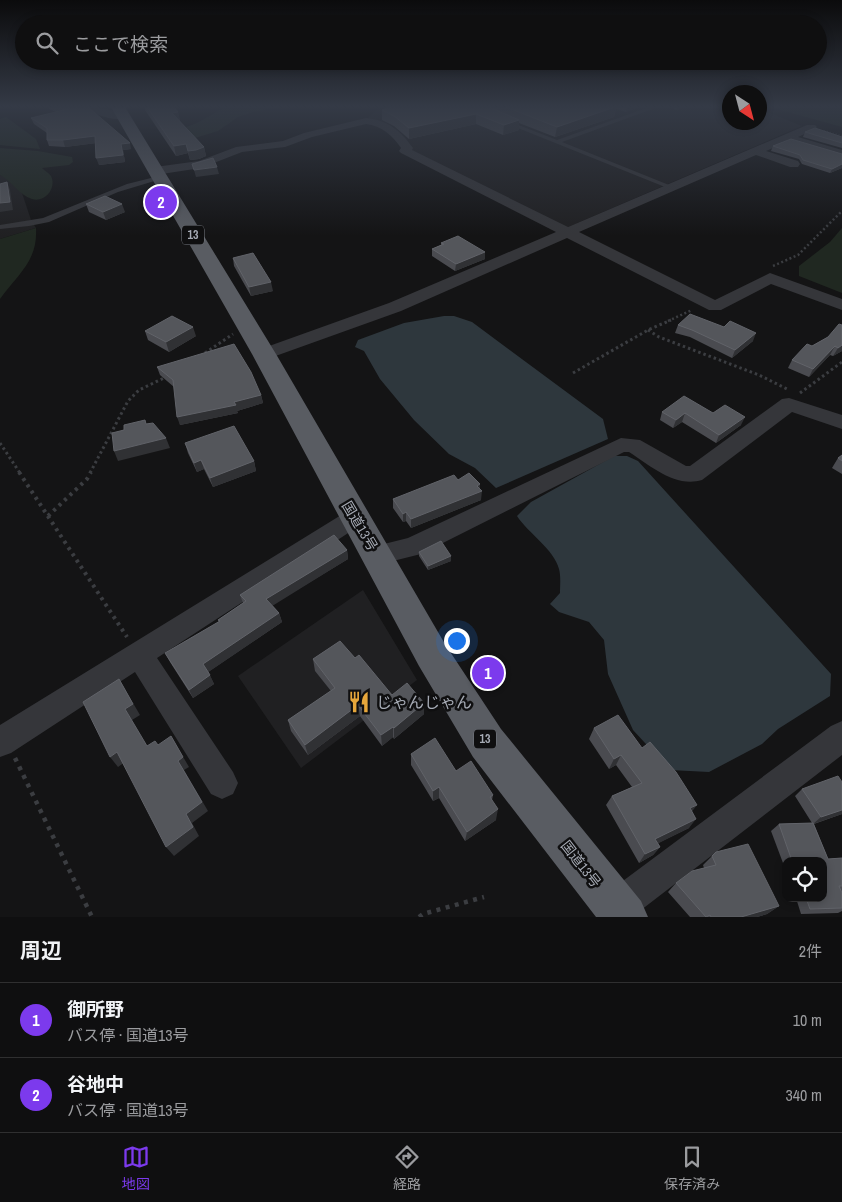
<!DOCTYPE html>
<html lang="ja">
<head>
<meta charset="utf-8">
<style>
	body { margin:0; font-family:"Archivo Narrow","Noto Sans JP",sans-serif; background:#1d1d1e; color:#f1f3f6 }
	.controls { position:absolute; right:15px; bottom:15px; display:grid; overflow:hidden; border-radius:10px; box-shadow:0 2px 8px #0003 }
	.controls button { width:45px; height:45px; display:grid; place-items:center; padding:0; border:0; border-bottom:1px solid #2f2f30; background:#0f0f10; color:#f1f3f6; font:25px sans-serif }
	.compass { position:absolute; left:722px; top:85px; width:45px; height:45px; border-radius:50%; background:#0f0f10; box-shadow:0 2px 8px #0003; rotate:144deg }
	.you { position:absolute; left:456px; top:640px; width:18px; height:18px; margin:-12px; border:4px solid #fff; border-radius:50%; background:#1a73e8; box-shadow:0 0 0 8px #1a73e833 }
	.badge { display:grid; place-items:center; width:32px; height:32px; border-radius:50%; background:#7c3aed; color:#fff; font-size:16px; font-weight:700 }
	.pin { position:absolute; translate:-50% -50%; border:2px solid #fff; box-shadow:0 1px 5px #0006 }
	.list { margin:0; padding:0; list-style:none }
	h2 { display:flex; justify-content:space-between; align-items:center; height:65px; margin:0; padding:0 20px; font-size:21px }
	h2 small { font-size:16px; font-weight:400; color:#9b9c9f }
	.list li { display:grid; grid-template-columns:32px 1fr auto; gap:15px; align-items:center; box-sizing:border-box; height:75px; padding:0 20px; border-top:1px solid #2f2f30 }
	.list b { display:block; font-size:19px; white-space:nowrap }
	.list p { margin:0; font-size:16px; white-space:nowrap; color:#9b9c9f }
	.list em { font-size:16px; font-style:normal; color:#9b9c9f }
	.icon { flex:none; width:28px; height:28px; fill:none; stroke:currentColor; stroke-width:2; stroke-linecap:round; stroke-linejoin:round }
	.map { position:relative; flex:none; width:842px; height:917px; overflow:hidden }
	.search { position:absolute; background:#0f0f10; box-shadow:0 2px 8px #0003; left:15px; right:15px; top:15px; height:55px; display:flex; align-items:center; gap:12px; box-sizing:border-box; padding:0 18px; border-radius:28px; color:#9b9c9f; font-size:19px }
	.sheet { height:215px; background:#0f0f10 }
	nav { display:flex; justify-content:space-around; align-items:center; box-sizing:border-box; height:70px; border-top:1px solid #2f2f30; background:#0f0f10; font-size:14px; color:#9b9c9f }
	nav a { display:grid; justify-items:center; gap:2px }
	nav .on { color:#7c3aed }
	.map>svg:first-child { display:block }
</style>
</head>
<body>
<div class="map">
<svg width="842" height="917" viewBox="0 0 842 917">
	<rect width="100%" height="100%" fill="#141415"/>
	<path fill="#202022" d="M380,107h349l1,15h30v-13l42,17 -236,102 -155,-77 -30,-28 -13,-5z
		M0,175l10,5 12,13 9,27 5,8 -36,11z
		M363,590l54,90 -116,88 -63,-92z"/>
	<path fill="#202821" d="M225,107h56l-28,5 -15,5 -20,14 -23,7 -25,-5 27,-10z
		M773,107h69v20l-65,-18z
		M6,117l30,22 4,10 -40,-4v-26z
		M0,148l38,3 34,6 1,5 -4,3 -27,3c2,2 7,5 9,8 6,12 -6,27 -19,23 -12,-3 -20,-18 -32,-24z
		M36,228c2,33 -18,46 -36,71v-60z
		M842,228v65l-43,-17v-10l31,-24z"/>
	<path fill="#2e373d" d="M444,316h10l18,6 131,97 5,20 -112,49 -21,-20 -26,-14 -35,-34 -34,-41 -16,-28 -9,-4 3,-7 46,-17z
		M614,456h13l11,5 193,213 -1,22 -52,33 -16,15 -53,28 -39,-2 -37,-40 -25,-56 -4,-34 -15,-18 -30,-10 -9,-8 10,-11c0,-7 1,-17 -1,-24 -5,-20 -31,-36 -42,-53l14,-14z"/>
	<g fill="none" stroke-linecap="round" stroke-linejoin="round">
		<path stroke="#3b3d41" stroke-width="2" stroke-dasharray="1 2" stroke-linecap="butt" d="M824,131l18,5"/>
		<path stroke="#3b3d41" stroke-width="2.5" stroke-dasharray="2 2.5" stroke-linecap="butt" d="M773,266l25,-11 44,-44
			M668,321l24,-11"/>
		<path stroke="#3b3d41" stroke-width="3" stroke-dasharray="2.5 3" stroke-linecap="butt" d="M648,330l11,7 100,38 28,14
			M205,353l28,-19
			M573,373l75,-43 23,-10
			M800,393l42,-31
			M0,443l20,30
			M90,473l38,-72 11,-11 27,-13"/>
		<path stroke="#3b3d41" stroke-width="4" stroke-dasharray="3 4.5" stroke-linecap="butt" d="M19,472l108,165
			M48,516l39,-37 4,-7"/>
		<path stroke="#3b3d41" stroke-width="4.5" stroke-dasharray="4 5.5" stroke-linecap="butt" d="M15,758l77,159
			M419,917l4,-3 61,-17"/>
		<path fill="#35363a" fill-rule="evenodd" d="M649,107h9l-96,35 112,45v2h-4l-167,-67 5,-1 49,19z
			M159,176l3,2 -1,1 -43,13 -69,30 -20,4 -29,3v-4l43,-7 84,-34z"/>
		<path fill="#35363a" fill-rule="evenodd" d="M85,107c14,0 28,3 42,7l1,2c-9,8 -34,-1 -43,-9z
			M366,118c22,2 35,13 47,30l-1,2 156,77 239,-102h8l2,2 -2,2 -17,8 44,13v8l-53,-17 -23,10 32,10 2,3 -2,3h-8l-34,-12 -177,77 136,68 55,-27 72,26v11l-71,-26 -50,26h-12l-142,-72 -166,73 -131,47 -6,1 -6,-1 -3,-4 3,-4 131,-47 167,-71 -155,-79 -2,-2 2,-3c-9,-13 -19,-22 -35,-24l-54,13 -27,10 -43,5 -41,16 -46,7 -6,-4 6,-4 44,-6 37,-14 47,-6 21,-8z
			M789,398l53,17v14l-50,-17 -90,68c-27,8 -51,-14 -73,-28h-5l-203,102 -44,11 -9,-3 -3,-7 3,-7 40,-10 213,-100 19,2 46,26h4l92,-67z
			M354,509l8,3 4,6 -4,6 -205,134 76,114 5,11 -5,11 -11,5 -11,-5 -76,-122 -124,81 -11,4v-32l346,-213z
			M842,721v34l-210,162h-29l-5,-10 6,-12 227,-169z"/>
		<path fill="#595c62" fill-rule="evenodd" d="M111,107h14l151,247 169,290 56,85 140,172 7,16h-52l-123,-160 -54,-91 -167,-312z"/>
	</g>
	<path fill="#4a4b50" d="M48,107h39l44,42 -8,1 2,12 -26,3 -3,-22 -31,4 -16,-1 -2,-6v-7l-13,-9 -3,-6 25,-6 -7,-3z
		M144,107h30l4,5 2,9h-1l25,26 2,9 -7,3 -9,1 -2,-7 -12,3 -31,-46z
		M392,107h247l-13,5 -10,-3 -2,8 -59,20 -36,-14v7l-16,5 -27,-11 -67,15 -15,-13 -12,-6v-10z
		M669,107h16l-8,3z
		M805,132l37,5v11l-39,-11z
		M773,146l69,8v14l-12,5 -28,-9 -3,-5 -28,-8z
		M86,204l39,8 -19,8 -17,-8z
		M441,243l44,16 -30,12 -23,-15v-7l9,-4z
		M233,258l40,33 -22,5 -17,-30z
		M678,325l46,2 29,14 -21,17 -42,-21 -15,-4z
		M842,325v26l-9,5 -3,-1 -21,22 -21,-9 4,-8 20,-14 16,-9z
		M145,331l51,5 -27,16 -21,-12z
		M157,367l104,28 2,8 -26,8 1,2 -58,12 -6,-38 -14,-12z
		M662,412l51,1 28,12 -25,18 -34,-21 -9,6 -13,-8z
		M185,443l69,18 2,10 -43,16 -9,-18 -7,3 -9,-19z
		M842,455v19l-10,-6 6,-10z
		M458,480l22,9 1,11 -70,28 -5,-7 -3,1 -10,-14v-9z
		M347,550l1,9 -76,46 7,8 3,9 -74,50 6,12 -21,14 -23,-36 -5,-9 54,-31 -1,-2 25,-17 -3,-8z
		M419,552l32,9 -23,9 -9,-14z
		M355,658l37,37 32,19 -30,25 -1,-2 -11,9 -22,-30 -52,39 -17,-24 -3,-11 43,-29 -16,-20 -2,-12z
		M594,728l48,20 50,64 -3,16 -31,15 2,4 -7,8 -14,8 -33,-58 6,-9 20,-9 -16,-22 -7,4 -20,-30z
		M411,754l82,41 -1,5 4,20 -31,21 -26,-43 -6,3 -22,-36z
		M802,789l40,25 -28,10 14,35 14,-1v33l-1,1 1,1v18l-4,2 -37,1 -5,-16h27v-37h-37v10l-15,-40 8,-7 33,-1 -17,-27z
		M712,856l67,50 -12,8 -10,3h-67l-22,-25 8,-9 28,-15 -1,-3z"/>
	<path fill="#303134" d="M614,107h2l-2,10 -59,20 2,-10z
		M627,107h12l-13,5z
		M678,107h7l-8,3z
		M178,112l2,9 -6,1 -2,-9z
		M476,114v10l-67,15v-11z
		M519,120v10l-16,5 1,-10z
		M95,136l2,7 -32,4 -2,-7z
		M130,143l1,6 -8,1 2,12 -26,3 -3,-7 25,-14z
		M186,144l2,9 -12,3 -2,-10z
		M204,147l2,9 -7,3 -9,1 -2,-9z
		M842,164v4l-12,5 2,-4z
		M217,167l2,7 -23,3 -2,-7z
		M7,182l3,8 3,20 -13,2v-9z
		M122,204l3,8 -19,8 -3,-8z
		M485,252v7l-30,12 1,-7z
		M271,282l2,9 -22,5 -2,-9z
		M193,327l3,9 -27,16 -3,-10z
		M756,333l-3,8 -21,17 3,-8z
		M842,345v6l-9,5 5,-8z
		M835,346l-5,9 -21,22 4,-8z
		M261,395l2,8 -26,8 1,2 -58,12 -3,-8z
		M685,413l-3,9 -9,6 3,-8z
		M745,417l-4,8 -25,18 3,-8z
		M166,438l4,10 -52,13 -4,-10z
		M201,460l3,9 -7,3 -3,-9z
		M254,461l2,10 -43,16 -3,-9z
		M480,484v7h2l-1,9 -70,28v-9z
		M406,512v9l-3,1v-8z
		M347,550l1,9 -79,49 -3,-9z
		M451,556v5l-23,9v-4z
		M279,613l3,9 -75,51 -4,-9z
		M210,675l4,9 -21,14 -4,-8z
		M119,679l21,36 -8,5 22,37 -29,-48z
		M424,703v11l-30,25v-11z
		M358,705l2,11 -52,39 -3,-10z
		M393,727v10l-11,9 -1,-11z
		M171,736l18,31 -5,3 24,41 -16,12 7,13 -25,20 -8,-9 20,-33 -8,-53z
		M117,752l8,10 -7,5 -8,-10z
		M621,755l-5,10 -7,4 5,-10z
		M439,787v11l-6,3v-10z
		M697,805l-7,9v-6z
		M498,809l-2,11 -31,21 2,-9z
		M842,810v4l-29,10 8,-7z
		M696,819l-7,9 -40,20 6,-9z
		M660,847l-7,8 -14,8 6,-9z
		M779,906l-12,8 -10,3h-16z"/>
	<path fill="#54565b" stroke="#616369" d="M58,107h30l42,36 -9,1 2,11 -27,3 -1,-22 -32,4h-16v-12l-16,-10 33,-8z
		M147,107h27l4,5 -6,1 32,34 -8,3 -8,1 -2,-7 -12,2z
		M392,107h97l30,13 -15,5 -28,-11 -67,14 -15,-12 -12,-6z
		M506,107h109l-58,20z
		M815,128l27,9v6l-37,-11z
		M791,139l51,15v10l-10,5 -29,-9 -3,-5 -27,-9z
		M213,158l4,9 -23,3 -2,-6z
		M7,182l3,20 -10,1v-19z
		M105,196l17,8 -19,8 -17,-8z
		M458,236l27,16 -29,12 -24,-15 12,-5 -3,-1z
		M253,253l18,29 -22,5 -16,-29z
		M690,314l34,13 6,-6 26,12 -21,17 -43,-20 -14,-5z
		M172,316l21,11 -27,15 -21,-11z
		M839,324l3,1v20l-4,3 -3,-2 -22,23 -21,-9 15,-16 5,2 16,-9z
		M234,344l17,28 10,23 -27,7 2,3 -59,12 -4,-37 -16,-13z
		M684,396l29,17 12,-8 20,12 -26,18 -34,-22 -9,7 -14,-8z
		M145,420l1,4 7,-1 13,15 -52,13 -2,-18 12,-3v-5z
		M234,426l20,35 -44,17 -9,-18 -7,3 -9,-20z
		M842,455v6l-4,-3z
		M469,473l11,11 -3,2 5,5 -71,28 -5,-7 -3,2 -10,-15 61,-24 4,5z
		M334,535l13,15 -81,49 13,14 -76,51 7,11 -21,15 -24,-37 55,-32 -2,-1 28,-19 -6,-6z
		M441,541l10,15 -23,10 -9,-14z
		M340,641l15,17 4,-3 33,40 15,-12 17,20 -30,25 -1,-1 -12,8 -23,-30 -53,40 -17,-25 47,-32 -22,-29z
		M119,679l14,25 -8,5 22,37 8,-5 3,4 13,-9 12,21 -5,4 24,41 -16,12 7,13 -27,20 -49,-95 -7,5 -27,-55z
		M618,715l24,33 8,-6 26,30 21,33 -7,3 6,11 -41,20 5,8 -15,7 -33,-58 30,-13 -21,-28 -7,4 -20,-31z
		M435,738l21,33 15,-10 22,34 -3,2 8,12 -31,23 -28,-45 -6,4 -22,-37z
		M838,776l4,6v28l-21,7 -19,-28z
		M813,823l15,36 14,-1v28h-3l3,7v15l-32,1 -4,-11h17v-37h-31l-13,-37z
		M748,844l31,62 -38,11h-30l-1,-2 -4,2 -30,-34 16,-12 24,-6 -4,-9 4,-4z"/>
	<linearGradient id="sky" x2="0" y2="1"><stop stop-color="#0b0b0c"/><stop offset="0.45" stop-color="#343a46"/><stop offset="1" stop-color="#343a46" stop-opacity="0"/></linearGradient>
	<rect width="842" height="236" fill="url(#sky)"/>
	<defs>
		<g id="restaurant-bare" transform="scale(1.725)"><path d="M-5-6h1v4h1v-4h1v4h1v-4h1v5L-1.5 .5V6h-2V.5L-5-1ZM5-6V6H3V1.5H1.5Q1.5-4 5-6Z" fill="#e6a63b" stroke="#0f0f10" stroke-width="2.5" paint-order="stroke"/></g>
	</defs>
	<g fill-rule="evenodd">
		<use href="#restaurant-bare" x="359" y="702"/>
	</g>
	<g text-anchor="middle" stroke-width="5" stroke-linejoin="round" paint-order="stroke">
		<g fill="#0f0f10" stroke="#797c84" stroke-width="1">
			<rect x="182" y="225.5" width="22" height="19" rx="4"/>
			<rect x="474" y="729.5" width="22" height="19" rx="4"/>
		</g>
		<g font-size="12" font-weight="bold" fill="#a6abb5">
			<text x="193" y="239">13</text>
			<text x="485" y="743">13</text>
		</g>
		<g font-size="14" fill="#a6abb5" stroke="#0f0f10">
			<text transform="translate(360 526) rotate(59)" y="5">国道13号</text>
			<text transform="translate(581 864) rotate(52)" y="5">国道13号</text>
		</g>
		<g font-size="16" fill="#a6abb5" stroke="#0f0f10" text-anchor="start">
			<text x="376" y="708">じゃんじゃん</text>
		</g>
	</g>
</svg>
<div class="controls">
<button><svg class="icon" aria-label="locate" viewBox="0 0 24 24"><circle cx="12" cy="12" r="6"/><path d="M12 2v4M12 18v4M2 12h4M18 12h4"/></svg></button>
</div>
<svg class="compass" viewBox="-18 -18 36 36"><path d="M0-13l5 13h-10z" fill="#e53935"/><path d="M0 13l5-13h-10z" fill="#9b9c9f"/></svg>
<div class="you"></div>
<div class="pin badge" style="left:488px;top:673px">1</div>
<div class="pin badge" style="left:161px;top:202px">2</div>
<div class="search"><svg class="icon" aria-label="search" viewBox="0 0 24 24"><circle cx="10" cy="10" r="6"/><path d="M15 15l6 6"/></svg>ここで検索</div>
</div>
<section class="sheet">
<h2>周辺<small>2件</small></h2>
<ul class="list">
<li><span class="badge">1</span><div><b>御所野</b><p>バス停 · 国道13号</p></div><em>10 m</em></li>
<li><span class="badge">2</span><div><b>谷地中</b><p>バス停 · 国道13号</p></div><em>340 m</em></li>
</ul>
</section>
<nav>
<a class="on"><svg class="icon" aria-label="map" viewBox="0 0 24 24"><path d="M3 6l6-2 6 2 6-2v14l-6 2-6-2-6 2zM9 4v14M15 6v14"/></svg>地図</a>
<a><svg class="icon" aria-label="directions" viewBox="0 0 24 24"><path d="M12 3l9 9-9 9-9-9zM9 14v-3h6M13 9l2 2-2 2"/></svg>経路</a>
<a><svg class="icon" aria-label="saved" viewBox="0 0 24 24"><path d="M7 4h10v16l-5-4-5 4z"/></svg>保存済み</a>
</nav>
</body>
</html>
